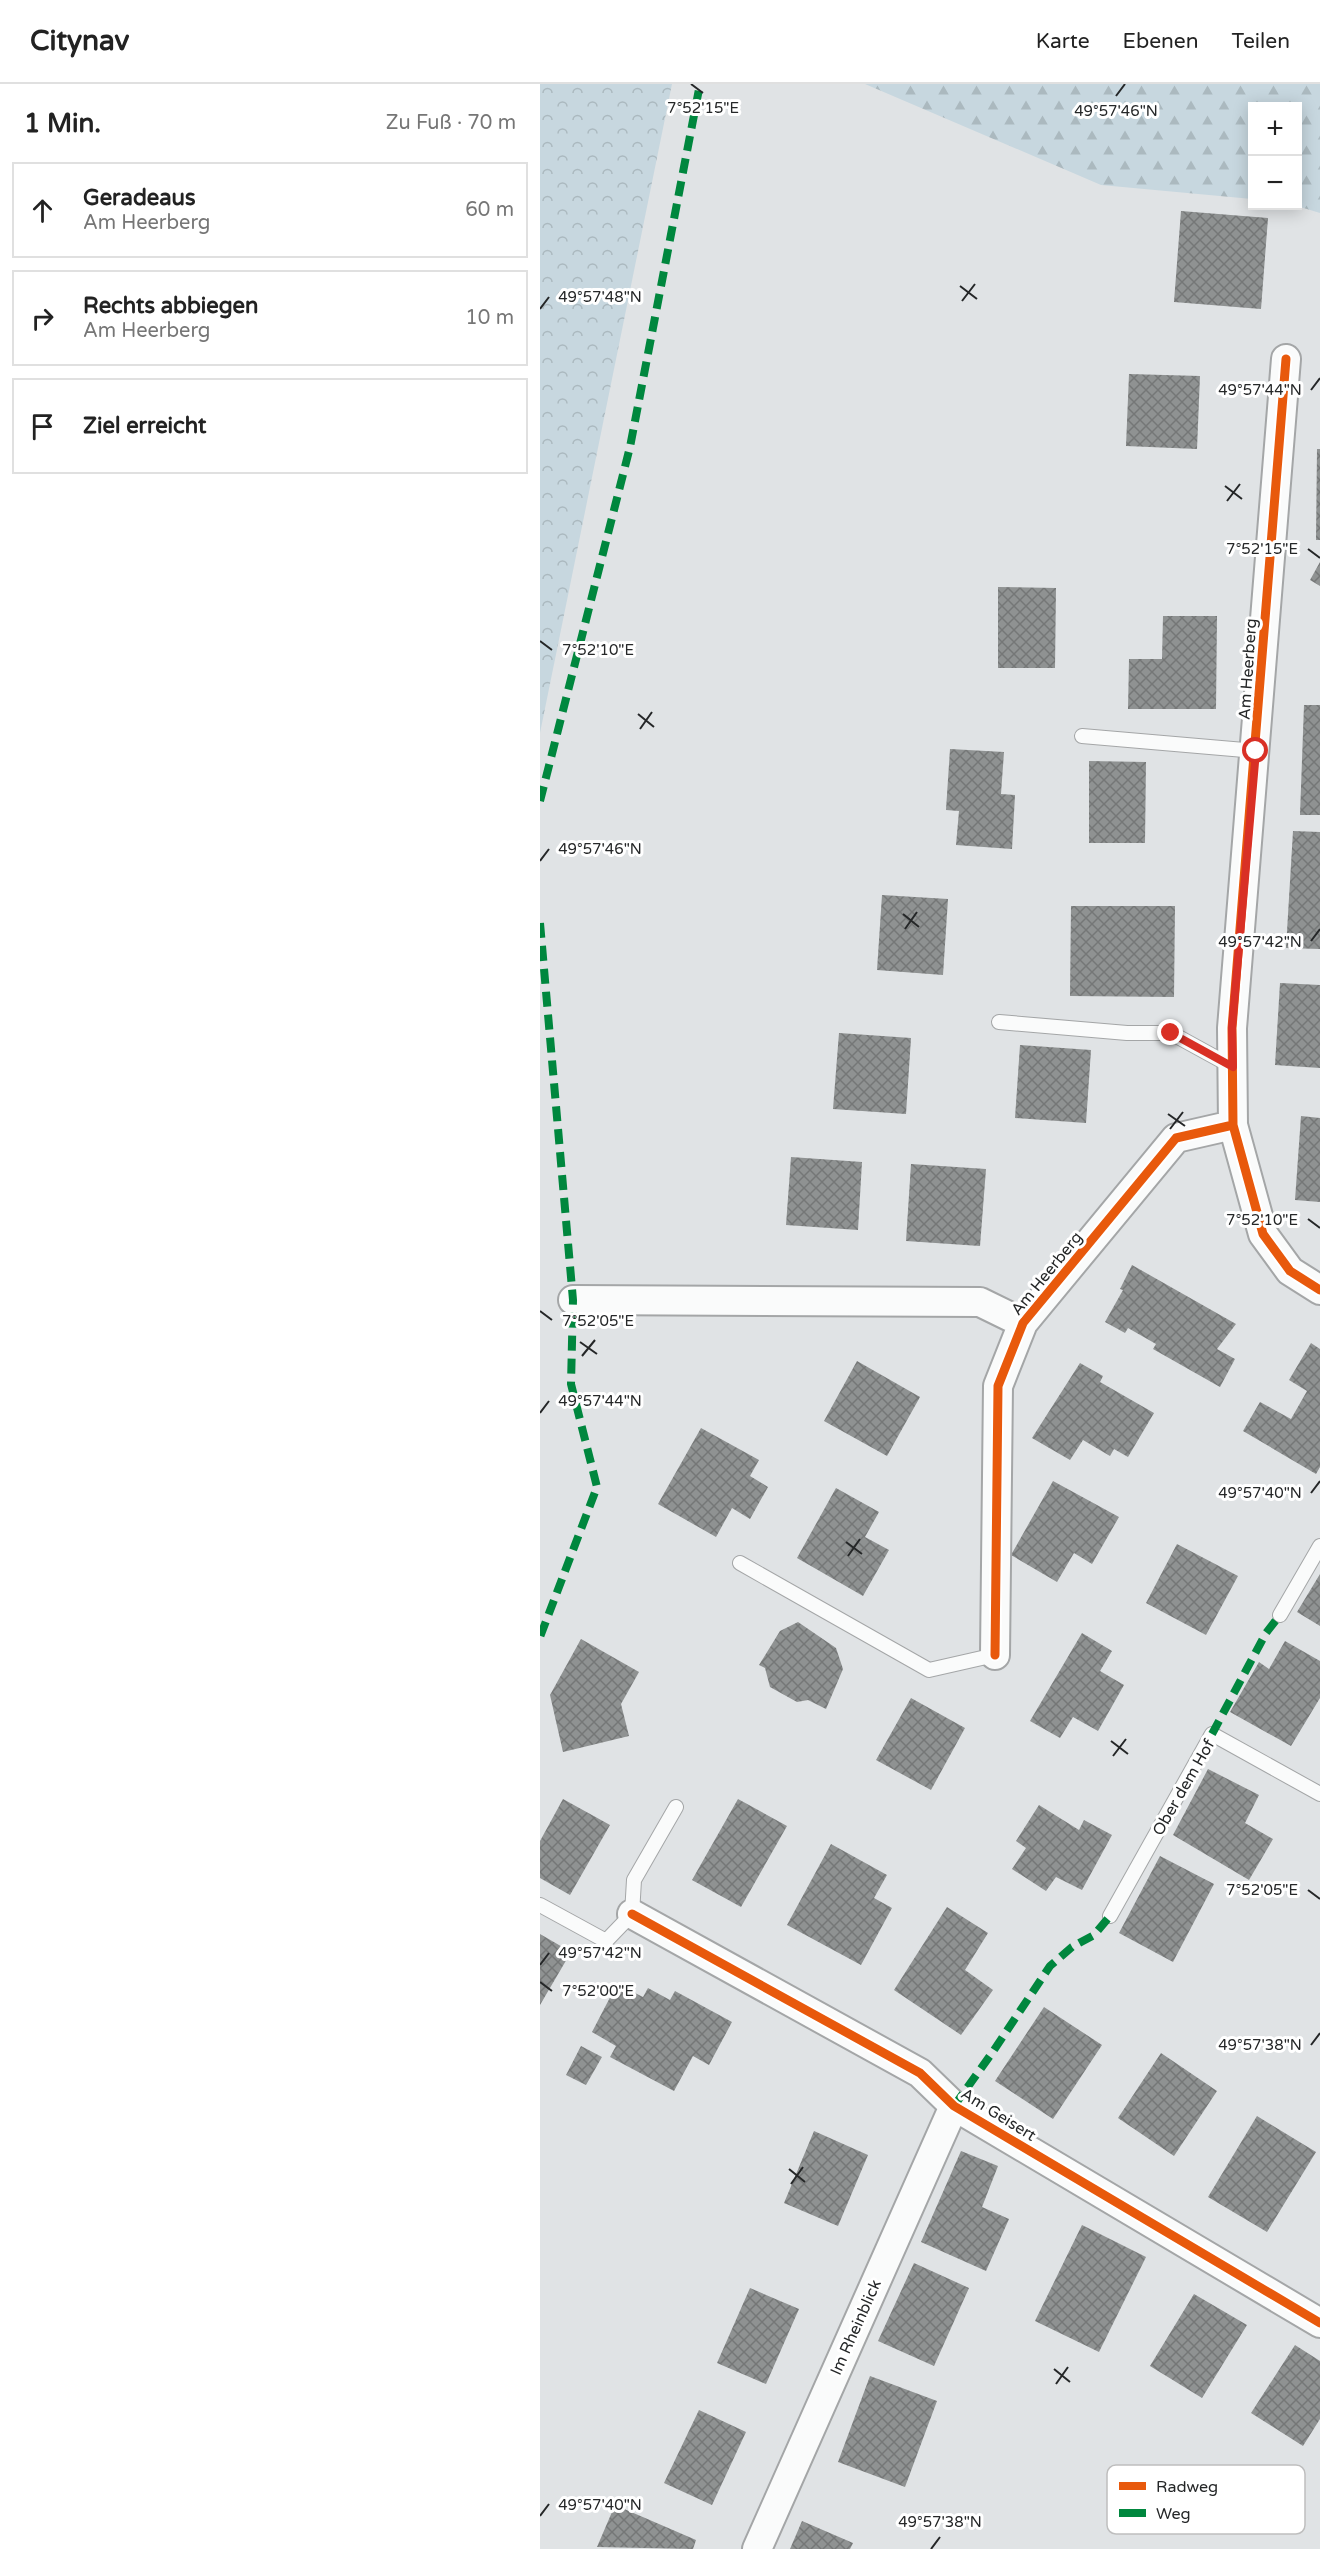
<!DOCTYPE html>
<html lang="de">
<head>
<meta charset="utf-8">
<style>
	body { margin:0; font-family:"Varela Round",sans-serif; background:#f6f6f6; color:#222 }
	.controls { position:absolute; right:18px; top:18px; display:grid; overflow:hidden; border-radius:0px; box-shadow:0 3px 15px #0003 }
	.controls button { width:54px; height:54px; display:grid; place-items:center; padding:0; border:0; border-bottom:2px solid #e0e0e0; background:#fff; color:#222; font:30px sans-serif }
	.stop { position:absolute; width:18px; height:18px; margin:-14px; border:4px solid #d93025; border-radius:50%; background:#fff }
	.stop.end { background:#d93025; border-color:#fff; box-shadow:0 2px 6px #0008 }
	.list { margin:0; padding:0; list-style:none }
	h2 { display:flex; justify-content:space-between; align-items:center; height:78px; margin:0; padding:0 24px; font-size:26px }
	h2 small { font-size:20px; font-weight:400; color:#767676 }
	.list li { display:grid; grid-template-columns:39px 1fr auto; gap:18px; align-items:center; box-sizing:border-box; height:96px; margin:0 12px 12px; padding:0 12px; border:2px solid #e0e0e0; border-radius:0px }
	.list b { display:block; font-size:22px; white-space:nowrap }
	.list p { margin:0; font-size:20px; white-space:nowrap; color:#767676 }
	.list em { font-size:20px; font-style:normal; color:#767676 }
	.icon { flex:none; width:33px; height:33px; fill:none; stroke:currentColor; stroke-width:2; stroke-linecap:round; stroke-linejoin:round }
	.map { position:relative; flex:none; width:780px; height:2465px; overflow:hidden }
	header { display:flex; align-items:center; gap:36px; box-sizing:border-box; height:84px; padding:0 30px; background:#fff; border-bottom:2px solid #e0e0e0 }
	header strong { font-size:28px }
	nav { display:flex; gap:33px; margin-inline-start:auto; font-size:21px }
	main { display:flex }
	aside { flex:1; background:#fff }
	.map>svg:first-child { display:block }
</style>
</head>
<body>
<header>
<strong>Citynav</strong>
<nav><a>Karte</a><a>Ebenen</a><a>Teilen</a></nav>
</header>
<main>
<aside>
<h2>1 Min.<small>Zu Fuß · 70 m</small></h2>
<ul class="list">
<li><svg class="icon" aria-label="ahead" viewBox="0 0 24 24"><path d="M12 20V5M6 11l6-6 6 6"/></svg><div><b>Geradeaus</b><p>Am Heerberg</p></div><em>60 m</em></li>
<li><svg class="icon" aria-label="right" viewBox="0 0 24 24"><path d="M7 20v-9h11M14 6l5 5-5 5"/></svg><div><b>Rechts abbiegen</b><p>Am Heerberg</p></div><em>10 m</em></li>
<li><svg class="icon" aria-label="arrive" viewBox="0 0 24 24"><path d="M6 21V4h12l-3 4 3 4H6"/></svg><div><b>Ziel erreicht</b></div></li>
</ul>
</aside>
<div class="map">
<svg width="780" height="2465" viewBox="0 0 780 2465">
	<defs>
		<pattern id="forest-firs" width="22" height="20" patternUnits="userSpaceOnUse" patternTransform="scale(1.5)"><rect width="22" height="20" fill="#c7d7df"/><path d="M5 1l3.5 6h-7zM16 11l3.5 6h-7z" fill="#abb9bf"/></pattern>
		<pattern id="park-crowns" width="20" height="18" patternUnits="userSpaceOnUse" patternTransform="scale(1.5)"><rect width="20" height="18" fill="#c7d7df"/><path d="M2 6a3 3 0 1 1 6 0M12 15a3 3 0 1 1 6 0" fill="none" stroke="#abb9bf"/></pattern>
		<pattern id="building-cross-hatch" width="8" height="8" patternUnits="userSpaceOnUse" patternTransform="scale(1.5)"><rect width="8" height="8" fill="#8f9292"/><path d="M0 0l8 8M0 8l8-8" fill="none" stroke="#757777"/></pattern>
	</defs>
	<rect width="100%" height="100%" fill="#e0e3e5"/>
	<path fill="url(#forest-firs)" d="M325,0h455v129l-23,-7 1,-100h-46v93l-151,-14z"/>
	<path fill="url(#park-crowns)" d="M0,0h132l-132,649z"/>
	<path fill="url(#building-cross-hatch)" d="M641,127l87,7 -7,91 -87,-7z
		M589,290l71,2 -3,73 -71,-3z
		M777,365h3v91h-4z
		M780,478v24l-10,-6z
		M458,503l58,1 -1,80h-57z
		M623,532h54l-1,93h-88l1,-50h33z
		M764,621h16v110h-20z
		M410,665l54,3 -3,42 14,1 -3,54 -56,-4 3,-34 -13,-1z
		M549,677l57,1 -1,81h-56z
		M753,747l27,1v117l-34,-1z
		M342,811l66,4 -5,76 -66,-5z
		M531,822h104l-1,91 -104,-1z
		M740,899l40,2v83l-45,-3z
		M299,949l72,5 -5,76 -73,-5z
		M480,961l71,5 -5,73 -71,-5z
		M761,1032l19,2v84l-25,-2z
		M251,1073l71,5 -4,68 -72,-5z
		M371,1080l75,5 -6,77 -74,-5z
		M592,1181l104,59 -19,25 18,10 -15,28 -67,-38 3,-5 -28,-16 -3,5 -20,-11 18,-32 -3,-1z
		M771,1259l9,6v118l-4,7 -73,-43 17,-29 31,17 16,-28 -18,-11z
		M317,1277l63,36 -33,59 -63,-35z
		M540,1279l23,13 -3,6 54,31 -26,44 -14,-8 -4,7 -27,-16 -13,20 -38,-22z
		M161,1344l58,32 -9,16 18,11 -18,32 -18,-11 -16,29 -58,-33z
		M513,1397l66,36 -27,47 -18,-11 -17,29 -46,-27z
		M296,1404l43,24 -14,25 24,13 -26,46 -66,-38z
		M637,1460l61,32 -32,59 -60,-32z
		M780,1490v52l-23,-14z
		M258,1538l38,26 7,21 -17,40 -18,-9 -11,2 -27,-15 -5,-19 -6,-3 21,-34z
		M542,1549l30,18 -12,20 24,14 -26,46 -25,-14 -13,21 -30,-17z
		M41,1555l58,33 -18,32 8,32 -66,16 -13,-57z
		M745,1557l35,20v37l-29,48 -61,-34 29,-50 10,7z
		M371,1614l54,30 -34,62 -55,-30z
		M668,1685l51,26 -14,28 28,16 -24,41 -76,-45z
		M23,1715l47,26 -40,70 -30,-17v-37z
		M198,1715l49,27 -46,81 -49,-27z
		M499,1721l40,25 5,-10 28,15 -30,55 -26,-13 -10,14 -34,-22 14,-21 -10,-7z
		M291,1760l56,31 -13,23 18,10 -31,57 -74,-40z
		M620,1772l54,28 -41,78 -54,-29z
		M407,1823l41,26 -23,37 28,20 -32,45 -67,-45z
		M0,1850l31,18 -31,53z
		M77,1900l26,13 5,-9 22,12 5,-9 57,31 -23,43 -16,-9 -19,35 -64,-34 6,-11 -24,-14z
		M504,1923l58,38 -49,74 -58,-38z
		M41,1962l21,11 -16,28 -20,-10z
		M621,1969l56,38 -43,65 -56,-38z
		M717,2032l59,36 -49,80 -59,-35z
		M274,2047l54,24 -30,71 -54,-23z
		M421,2067l37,15 -16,41 27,12 -23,52 -65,-29z
		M542,2141l64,32 -47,95 -64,-31z
		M374,2179l55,25 -35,78 -56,-25z
		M210,2204l49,21 -33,75 -49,-21z
		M654,2210l53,31 -45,73 -52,-32z
		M755,2261l25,16v58l-17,27 -52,-33z
		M330,2292l67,25 -32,86 -67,-25z
		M159,2326l47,22 -34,73 -48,-22z
		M75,2421l81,35 -3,9 -96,-2z
		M262,2437l51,22 -3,6h-60z"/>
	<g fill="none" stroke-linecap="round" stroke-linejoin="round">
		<g stroke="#a4a6a7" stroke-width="16">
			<path id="service" d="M542,652l174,15
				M459,938l128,11h44l62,34
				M200,1479l189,107 66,-15
				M740,1531l40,-69
				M0,1821l66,36 26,-27 2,-34 42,-73
				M570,1832l102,-182 108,60"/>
		</g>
		<g stroke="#a4a6a7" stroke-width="32">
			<path id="minor" d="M746,275l-54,669 1,97 30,109 27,37 30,19
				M33,1216l407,2 43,21
				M455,1571l3,-269 25,-63 153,-185 57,-13
				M92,1830l288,159 34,33 366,217
				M217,2465l197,-443"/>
		</g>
		<use href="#service" stroke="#fafbfb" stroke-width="14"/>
		<use href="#minor" stroke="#fafbfb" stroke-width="28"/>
		<path stroke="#00873e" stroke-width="8" stroke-dasharray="15 8" stroke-linecap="butt" d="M0,717l90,-354 70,-363
			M0,839l33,377 -2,84 26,103 -57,150
			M672,1650l54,-101 14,-18
			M414,2022l38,-53 58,-87 22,-19 22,-12 16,-19"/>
		<g stroke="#fff" stroke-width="13">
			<path id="cycleway" d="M746,275l-54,669 1,97 30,109 27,37 30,19
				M455,1571l3,-269 25,-63 153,-185 57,-13
				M92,1830l288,159 34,33 366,217"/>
		</g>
		<use href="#cycleway" stroke="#e8590c" stroke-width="9"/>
	</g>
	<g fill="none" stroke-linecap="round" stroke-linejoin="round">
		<path stroke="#d93025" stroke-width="8" d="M631,949l62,34 -1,-39 24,-277"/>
	</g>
	<path fill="none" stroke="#252728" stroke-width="2" d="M151,0l12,9M576,12l9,-12M420,202l17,13M422,217l13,-17M0,225l9,-12M771,306l9,-12M685,402l17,13M687,417l13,-17M768,465l12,9M0,557l12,9M98,630l16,13M100,645l12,-17M0,777l9,-12M363,830l16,13M365,845l12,-17M771,857l9,-12M628,1030l17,12M630,1045l13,-17M768,1135l12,9M0,1227l12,9M40,1258l17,12M42,1272l13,-16M0,1329l9,-12M771,1409l9,-12M306,1458l16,12M308,1472l12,-17M571,1657l17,13M573,1672l13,-17M768,1806l12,9M0,1881l9,-12M0,1898l12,9M771,1961l9,-12M249,2085l16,13M251,2100l12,-17M514,2285l16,13M516,2300l12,-17M0,2432l9,-12M391,2465l9,-12"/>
	<g text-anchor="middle" stroke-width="6" stroke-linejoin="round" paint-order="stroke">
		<g font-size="16" fill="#252728" stroke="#fff">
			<text transform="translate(707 585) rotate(-86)" y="6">Am Heerberg</text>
			<text transform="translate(506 1189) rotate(-51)" y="6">Am Heerberg</text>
			<text transform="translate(643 1703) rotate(-60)" y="6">Ober dem Hof</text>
			<text transform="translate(459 2030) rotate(32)" y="6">Am Geisert</text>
			<text transform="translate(315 2243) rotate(-66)" y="6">Im Rheinblick</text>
		</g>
	</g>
	<rect x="567" y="2381" width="198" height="69" rx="9" fill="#fff" stroke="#bebebe" stroke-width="1.5"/>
	<rect x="579" y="2398" width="27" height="8" fill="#e8590c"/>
	<rect x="579" y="2425" width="27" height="8" fill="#00873e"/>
	<g font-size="16" fill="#252728">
		<text x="616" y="2408">Radweg</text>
		<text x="616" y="2435">Weg</text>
	</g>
	<g font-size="15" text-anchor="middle" fill="#252728" stroke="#fff" stroke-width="6" stroke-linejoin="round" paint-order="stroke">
		<text x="163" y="29">7°52'15"E</text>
		<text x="576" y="32">49°57'46"N</text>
		<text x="60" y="218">49°57'48"N</text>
		<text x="720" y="311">49°57'44"N</text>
		<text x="722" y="470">7°52'15"E</text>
		<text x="58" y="571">7°52'10"E</text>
		<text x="60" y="770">49°57'46"N</text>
		<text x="720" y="863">49°57'42"N</text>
		<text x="722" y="1141">7°52'10"E</text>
		<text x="58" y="1242">7°52'05"E</text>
		<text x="60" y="1322">49°57'44"N</text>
		<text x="720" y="1414">49°57'40"N</text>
		<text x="722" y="1811">7°52'05"E</text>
		<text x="60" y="1874">49°57'42"N</text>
		<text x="58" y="1912">7°52'00"E</text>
		<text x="720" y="1966">49°57'38"N</text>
		<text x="60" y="2426">49°57'40"N</text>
		<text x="400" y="2443">49°57'38"N</text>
	</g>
</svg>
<div class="controls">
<button>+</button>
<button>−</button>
</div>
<div class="stop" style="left:716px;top:667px"></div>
<div class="stop end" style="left:631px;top:949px"></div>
</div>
</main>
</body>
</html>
